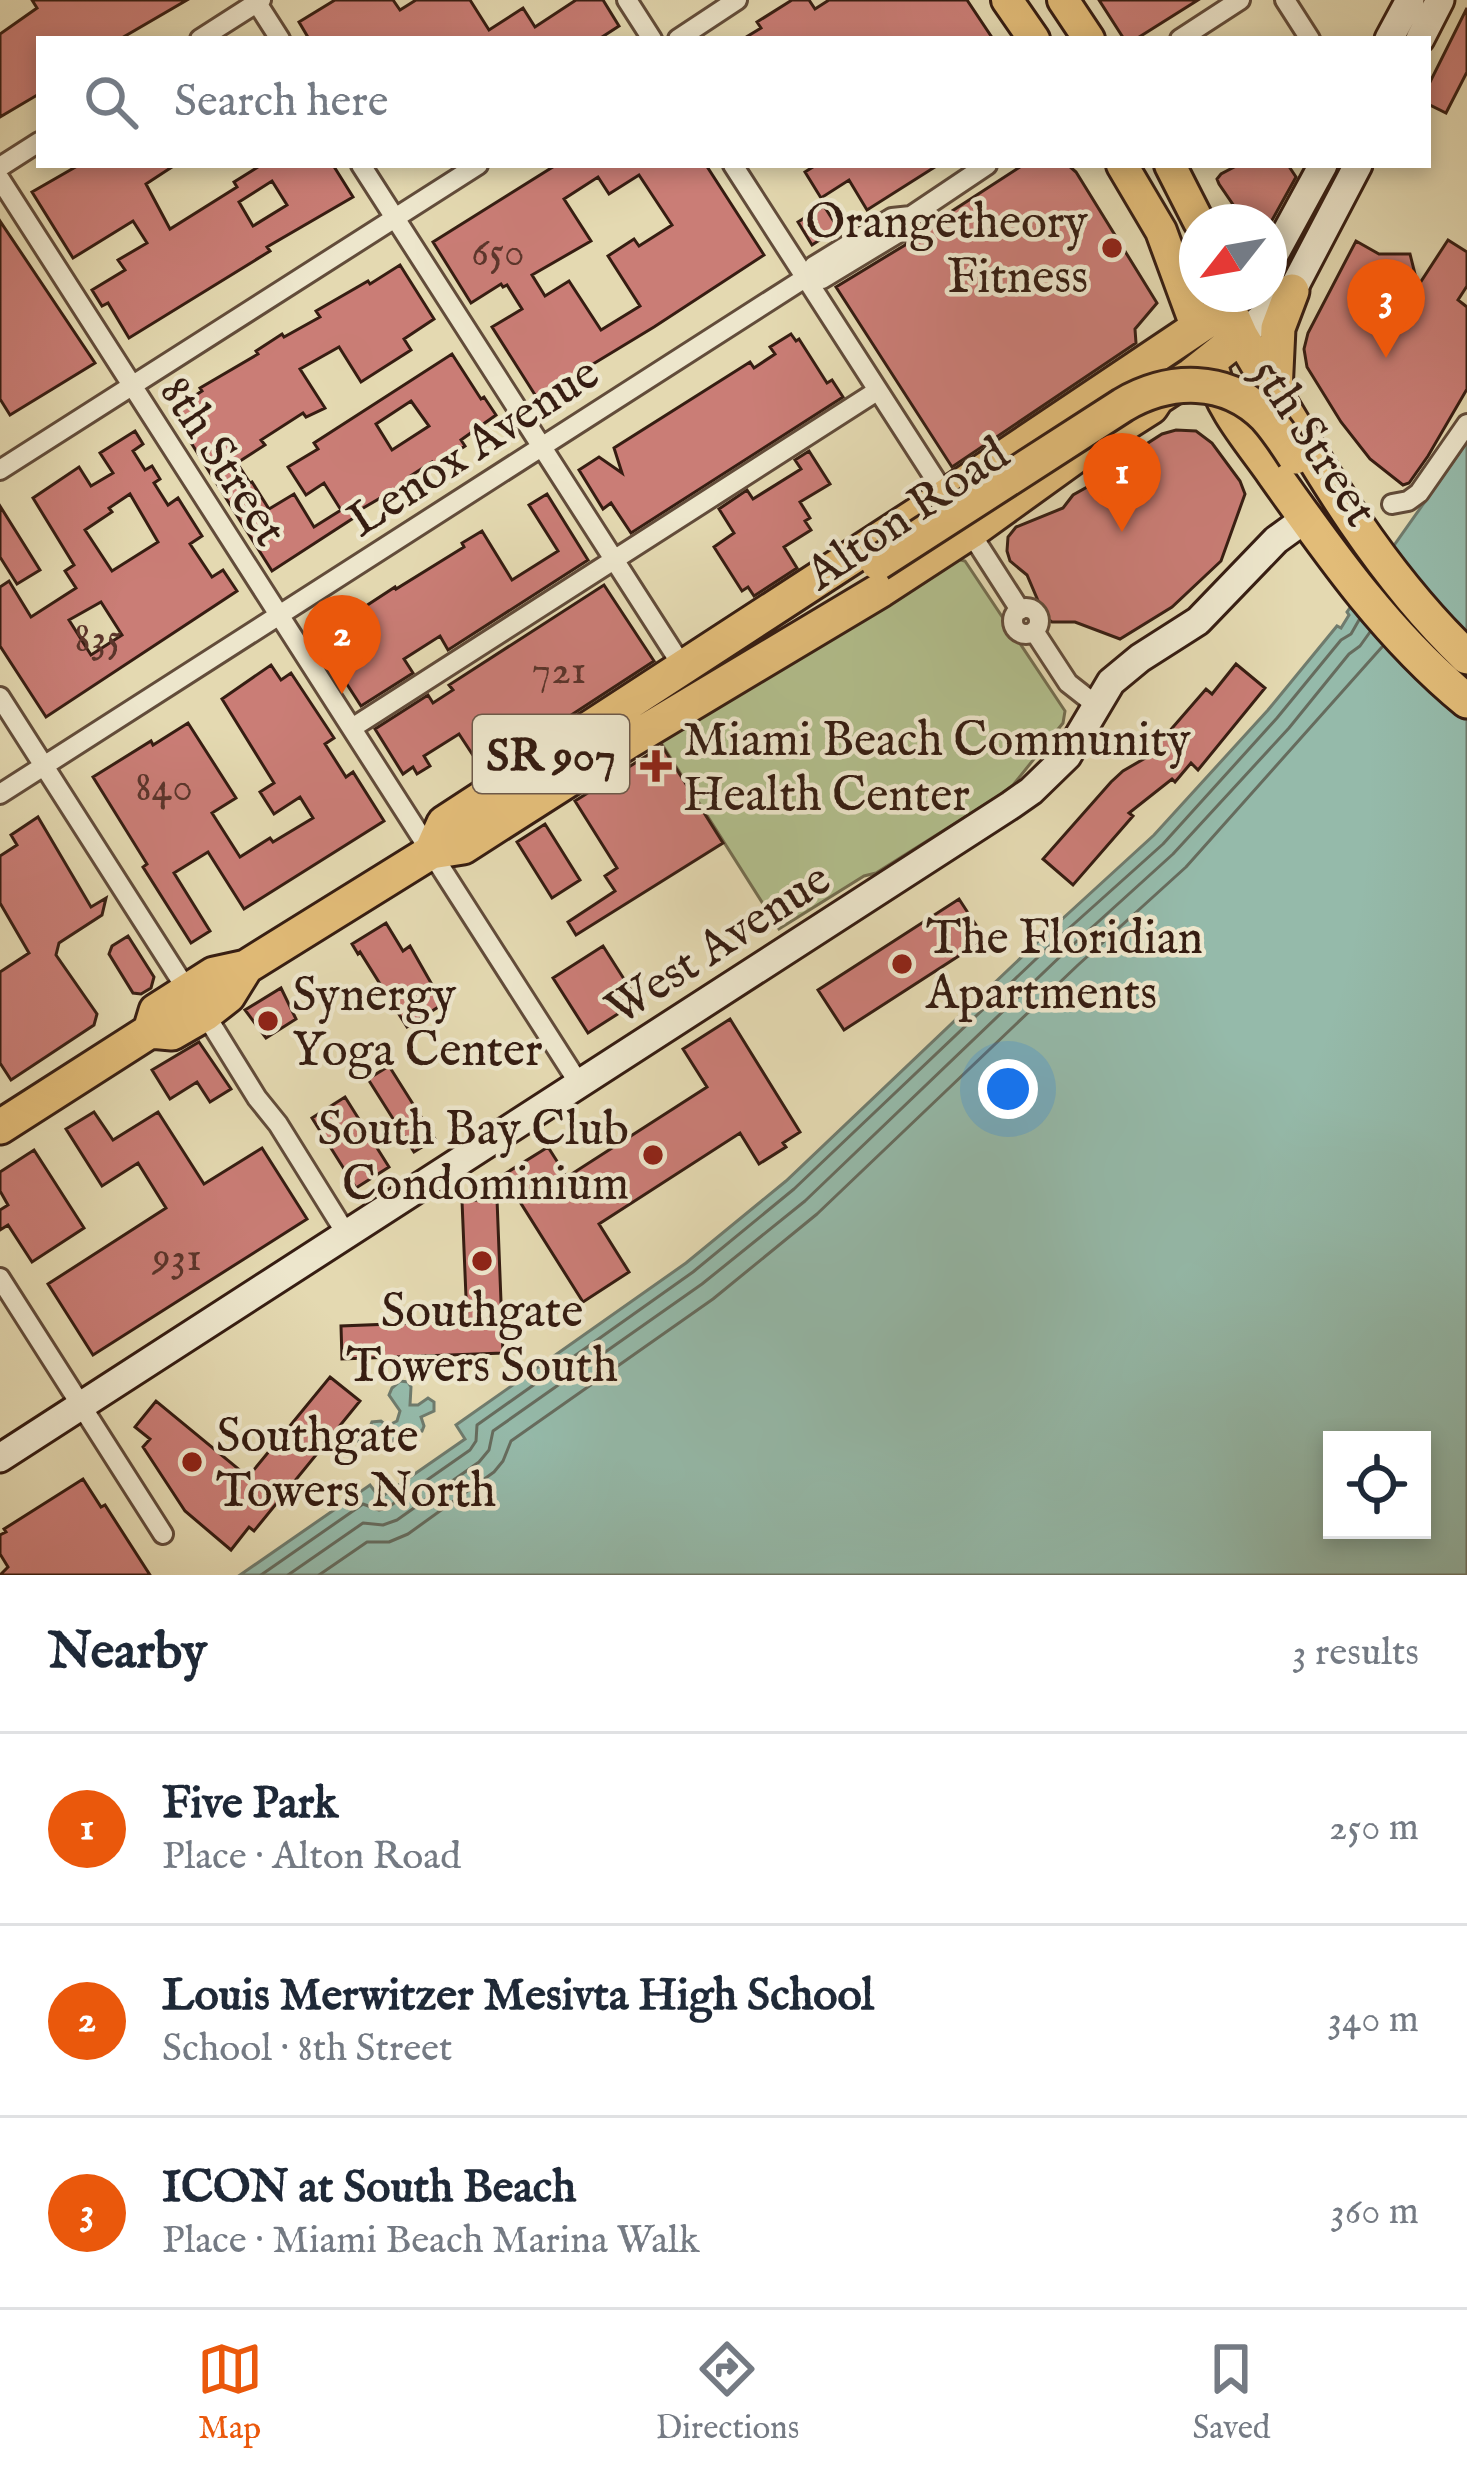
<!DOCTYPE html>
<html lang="en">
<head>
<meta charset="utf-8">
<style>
	body { margin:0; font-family:"IM FELL English",serif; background:#f2f2f3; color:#1f2937 }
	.controls { position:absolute; right:36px; bottom:36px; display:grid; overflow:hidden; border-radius:0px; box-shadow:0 6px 18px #0003 }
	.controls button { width:108px; height:108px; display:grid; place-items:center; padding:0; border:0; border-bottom:3px solid #e0e1e3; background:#fff; color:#1f2937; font:60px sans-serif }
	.compass { position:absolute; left:1179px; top:204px; width:108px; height:108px; border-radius:50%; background:#fff; box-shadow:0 6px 18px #0003; rotate:239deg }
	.you { position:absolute; left:1008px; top:1089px; width:42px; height:42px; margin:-30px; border:9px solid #fff; border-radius:50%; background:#1a73e8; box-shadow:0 0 0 18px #1a73e833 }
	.badge { display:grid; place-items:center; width:78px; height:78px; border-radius:50%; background:#ea580c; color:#fff; font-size:39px; font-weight:700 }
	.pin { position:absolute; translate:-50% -99px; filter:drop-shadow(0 3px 6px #0008) }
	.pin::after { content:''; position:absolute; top:63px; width:42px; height:36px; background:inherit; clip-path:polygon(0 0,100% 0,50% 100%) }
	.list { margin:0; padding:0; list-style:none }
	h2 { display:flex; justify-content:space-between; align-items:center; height:156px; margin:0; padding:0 48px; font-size:51px }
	h2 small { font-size:39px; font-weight:400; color:#747a83 }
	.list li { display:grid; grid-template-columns:78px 1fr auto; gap:36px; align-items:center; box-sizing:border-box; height:192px; padding:0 48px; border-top:3px solid #e0e1e3 }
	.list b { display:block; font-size:45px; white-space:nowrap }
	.list p { margin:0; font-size:39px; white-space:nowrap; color:#747a83 }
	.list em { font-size:39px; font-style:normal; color:#747a83 }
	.icon { flex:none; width:66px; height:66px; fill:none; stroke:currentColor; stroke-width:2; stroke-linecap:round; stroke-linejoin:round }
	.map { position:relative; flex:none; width:1467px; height:1575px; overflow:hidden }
	.search { position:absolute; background:#fff; box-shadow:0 6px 18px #0003; left:36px; right:36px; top:36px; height:132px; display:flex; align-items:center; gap:30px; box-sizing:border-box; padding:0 42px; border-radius:0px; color:#747a83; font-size:45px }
	.sheet { height:732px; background:#fff }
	nav { display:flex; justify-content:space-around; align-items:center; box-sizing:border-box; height:168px; border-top:3px solid #e0e1e3; background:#fff; font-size:33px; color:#747a83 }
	nav a { display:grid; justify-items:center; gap:6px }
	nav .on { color:#ea580c }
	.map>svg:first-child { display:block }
</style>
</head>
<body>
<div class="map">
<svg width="1467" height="1575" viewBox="0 0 1467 1575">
	<rect width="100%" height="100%" fill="#e4d9b1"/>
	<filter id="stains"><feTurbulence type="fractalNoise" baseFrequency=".00167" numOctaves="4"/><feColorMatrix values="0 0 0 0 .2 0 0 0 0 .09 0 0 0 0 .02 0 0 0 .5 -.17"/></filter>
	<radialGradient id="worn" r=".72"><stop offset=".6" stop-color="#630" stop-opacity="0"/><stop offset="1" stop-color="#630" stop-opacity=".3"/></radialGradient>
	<path fill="#b2bf8d" stroke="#746e50" stroke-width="3" d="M956,559l9,2 100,150 -2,12 -50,62 -13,10 -124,78 -12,3 -85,53 -121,-191z"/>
	<path fill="#95baaa" stroke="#6f7b6d" stroke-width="3" fill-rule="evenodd" d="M1467,442v1133h-1227l130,-90 10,13 85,-59 -9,-14 230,-162 100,-82 262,-249 106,-97 114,-125 69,-84 4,2 8,-13 -2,-3zM1332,1440h90v90h-90z
		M400,1381l8,1 3,5 -1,18h8l10,-7 6,4v9l-13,6 3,9 -2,5c-16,-2 -31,10 -43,20l-6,-2 -7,4 -6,-2 -2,-11 12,-3 -1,-8 3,-7 9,-1 6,5 10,-5 3,-10 -11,-16 3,-7z"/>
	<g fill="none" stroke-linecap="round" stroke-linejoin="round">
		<path stroke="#666c5e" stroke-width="3" d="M261,1575l102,-71 16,6 8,-2 83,-58 6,-9 1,-16 216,-153 101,-83 262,-249 107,-96 114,-126 64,-78 10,-6 8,-14
			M288,1575l75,-52 20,2 14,-5 82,-58 10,-12 4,-19 209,-147 103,-83 261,-250 107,-97 116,-126 60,-74 11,-8 10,-14
			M319,1575l48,-33h22l19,-8 86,-62 9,-11 8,-20 202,-142 104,-85 261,-249 108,-98 196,-220"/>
	</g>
	<path fill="#ca7d76" stroke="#361d12" stroke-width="3" fill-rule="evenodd" d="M32,0h155l-67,39h-81v55l-39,23v-83l37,-26z
		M335,0h58l7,10 16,-10h54l19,30 34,-22 12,19 41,-27h27l16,26 -20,13h-290l-10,-17z
		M792,0h17l6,9 14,-9h138l26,39h-250l18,-11 -4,-6z
		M1099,0h99l-62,39h-12z
		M1467,8v64l-21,41 -18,-9v-18z
		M79,165h96l-29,19 24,45 67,-42 -3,-5 27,-17h72l20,32 -86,50 3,4 -141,87 -21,-35 -6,3 -10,-16 33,-20 -7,-10 29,-17 -14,-22 -60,37 -41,-66zM272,181l15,24 -34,21 -14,-24z
		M556,165h150l58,90 -110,72 -117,71 -45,-71 30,-18 -15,-24 -4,2 -2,-3 -30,19 -38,-61zM639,175l33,50 -33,21 -5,-7 -26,17 32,50 -39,24 -32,-49 -24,15 -13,-21 59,-34 -27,-42 34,-22 11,17z
		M816,165h122l-71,45 -18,-30 -28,18 -16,-26z
		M1023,165h45l8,7 81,131 -22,26 1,14 -184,124 -116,-180 69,-42 7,-8z
		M1238,165h50l8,12 -25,45h-26l-26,-38 -2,-5 4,-5z
		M824,206l14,22 -26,17 -14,-23z
		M0,221l95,142 -85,52 -10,-16z
		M1448,240l19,12v34l-9,14 9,7v82l-39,67 -19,27 -6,2 -33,-26 -29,-37 -34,-55 -3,-18 4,-16 48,-92 23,13h31l8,32z
		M400,265l34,54 -30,20 7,11 -50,32 -22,-35 -39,22 25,39 -19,9 -3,-4 -42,27 4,5 -28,18 13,20 2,-1 17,27 25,-15 20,33 27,-17 -17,-27 -18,12 -18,-28 30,-18 -4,-6 138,-89 29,45 3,-2 12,18 -35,25 4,6 -30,20 -3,-4 -23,15 2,3 -58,34 2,3 -83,54 -101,-160 31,-20 -2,-3 58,-34 -2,-3 26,-17 2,3 36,-20 -4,-6 52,-30 2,3zM411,401l18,25 -37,24 -16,-26z
		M791,334l5,7 3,-2 28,44 5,-3 11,17 -212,136 -20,-30 -8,6 -24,-39 20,-13 23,16 -8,-25 136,-86 4,6 21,-14 -5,-7z
		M1176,430l20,1 16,12 28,38 5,13 -24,67 -49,46 -52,32 -45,-17h-23l-7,-5 -18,-42 -17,-14 -3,-10 1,-14 8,-10 47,-19 10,-13 23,-13 10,-12 56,-36z
		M135,431l8,13 -10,7 12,19 7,-4 8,13 -6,4 14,22 10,-7 24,38 -12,8 22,33 11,-7 14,21 -191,126 -46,-71v-59l9,-6 22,36 45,-29 -11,-17 9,-6 -41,-67 46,-31 12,19 22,-13 -13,-20zM130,494l28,48 -46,29 -27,-41 27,-18 -3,-4zM101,602l21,33 -31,20 -22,-35z
		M809,451l21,33 -30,18 10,16 -5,3 6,9 -27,17 13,21 -43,28 -6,-9 -6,4 -28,-44 20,-14 -15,-24 28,-19 6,9 48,-30 -6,-9z
		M547,494l41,66 -140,90 -8,-14 -36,23 9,14 -52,33 -44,-68 78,-51 1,2 68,-42 -2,-4 20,-12 30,49 46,-29 -29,-46z
		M0,506l40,64 -23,14 -17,-27z
		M604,585l50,76 -170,111 -25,-38 -35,22 6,10 -13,8 -4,-7 -10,7 -28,-45 53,-34 5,8 20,-13 -4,-5z
		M1236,664l29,24 -67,82 -7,-7 -16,19 -3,-3 -43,34 4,3 -60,69 -30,-26 68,-77 12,-11 24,-14 59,-68 6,5z
		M271,665l10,15 10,-7 43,65 -9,6 21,33 7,-5 31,49 -140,88 -36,-57 -34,21 36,58 -19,12 -48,-76 4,-3 -54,-87 58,-36 2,4 35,-22 48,75 -24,15 28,44 30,-19 3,4 40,-24 -13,-21 -26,17 -14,-22 14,-9 -52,-84z
		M662,746l61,97 -147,92 -8,-13 47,-31 -10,-15 12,-8 -42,-67z
		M38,817l53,90 15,-9 -4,17 -43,28 -3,12 41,59 -3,11 -83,55 -11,-17v-91l29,-19 -29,-50v-47l17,-11 -6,-10z
		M545,824l35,56 -28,18 -35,-56z
		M959,899l26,40 -141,91 -26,-40z
		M386,923l17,28 7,-5 33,58 -36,23 -47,-75 -2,2 -6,-10z
		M128,936l26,41 -3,11 -10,6 -8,-1 -24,-39 3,-8z
		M603,946l35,55 -50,32 -35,-55z
		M281,988l15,31 -30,19 -21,-28z
		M730,1019l70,113 -17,11 3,4 -27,17 -19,-31 -141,91 30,48 -46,30 -80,-127 45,-28 19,30 140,-90 -24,-38z
		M199,1042l32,47 -21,13 -13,-20 -27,17 -18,-29z
		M389,1066l46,73 -21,13 -46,-73z
		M345,1097l44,70 -33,21 -44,-70z
		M94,1112l19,28 45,-28 46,72 58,-36 45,71 -214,136 -45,-71 118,-76 -28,-45 -36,23 -36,-57z
		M34,1150l50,78 -52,34 -24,-37 -8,5v-20l8,-5 -8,-14v-19z
		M497,1199l6,154 -161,6 -1,-33 126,-5 -5,-120z
		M330,1377l30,24 -106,130 -5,-4 -18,23 -46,-39 -42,-64 7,-8 -15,-12 21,-26 92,76z
		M83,1479l18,28 4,-2 45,70h-150l8,-8 -8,-13v-19l6,-3 -2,-3z"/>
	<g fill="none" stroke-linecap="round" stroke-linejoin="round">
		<g stroke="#624c3a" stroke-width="24">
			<path id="street" d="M255,0l25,39
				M627,0l25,39
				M1285,0l25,39
				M200,39l61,-39
				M678,39l59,-39
				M1180,39l60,-39
				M361,165l322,502
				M733,165l213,331
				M0,167l39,-25
				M0,179l580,906
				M805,278l17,1 76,-46 13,-17 76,-51
				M0,470l478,-305
				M1392,504l16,-3 11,-8 48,-69
				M970,532l50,78
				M1013 621a13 13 0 1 1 26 0a13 13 0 1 1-26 0Z
				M1034,631l34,52 28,22
				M0,697l187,293
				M352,728l525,-337
				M0,794l791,-507 14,-9 9,-12 78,-48 19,-2
				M205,1014l52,84 21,26 69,111
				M0,1278l163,256"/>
		</g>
		<g stroke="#361d12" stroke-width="33">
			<path id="secondary" d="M1389,39l21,-39
				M1420,39l20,-39
				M1269,264l54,-99
				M1241,336l51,-45 66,-126
				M0,1458l1011,-653 20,-14 36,-35 44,-74 29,-24 58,-37 78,-81 29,-21"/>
		</g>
		<g stroke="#361d12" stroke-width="36">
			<path id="primary" d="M1007,0l27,39
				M1063,0l26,39
				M1122,165l39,66 36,98
				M1170,165l29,57
				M1269,262l2,-1"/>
		</g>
		<g stroke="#361d12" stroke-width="39">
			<path id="highway" d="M1212,370c10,39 39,71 62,104 58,82 115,163 193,227
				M1275,392l3,-64 14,-37
				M431,852l13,-29 502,-327 282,-189 13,29c67,113 130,229 226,321
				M150,1031l6,-20 58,-37 32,-7 185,-115 32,-5 166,-106 252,-151 89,-58 115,-83 66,-42 6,-9 35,-23 49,-39
				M0,1127l150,-96 22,2 33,-19 23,-18 18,-29"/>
		</g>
		<use href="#street" stroke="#ede6cc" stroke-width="18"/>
		<use href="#secondary" stroke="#ede6cc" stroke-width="27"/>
		<use href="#primary" stroke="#e2bc78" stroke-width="30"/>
		<use href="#highway" stroke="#e2bc78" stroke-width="33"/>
		<g stroke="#361d12" stroke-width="39" stroke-linecap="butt">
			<path id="highway-bridge" d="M878,563l245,-158c46,-27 103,-29 143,12 11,12 20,26 29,40"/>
		</g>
		<use href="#highway-bridge" stroke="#e2bc78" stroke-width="33"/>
	</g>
	<g fill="#8f2418" stroke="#ede6cc" stroke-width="4.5">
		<circle cx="1112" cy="248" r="12"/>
		<path d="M650 748h12v12h12v12h-12v12h-12v-12h-12v-12h12z"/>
		<circle cx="902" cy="964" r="12"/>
		<circle cx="268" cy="1021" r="12"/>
		<circle cx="653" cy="1155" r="12"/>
		<circle cx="482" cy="1261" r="12"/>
		<circle cx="192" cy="1462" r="12"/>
	</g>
	<g text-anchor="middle" stroke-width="9" stroke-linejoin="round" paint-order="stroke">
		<g font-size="42" fill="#5b352b">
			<text x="498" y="265">650</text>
			<text x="98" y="651">835</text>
			<text x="559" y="683">721</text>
			<text x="164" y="800">840</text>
			<text x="177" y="1270">931</text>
		</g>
		<rect fill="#ede6cc" stroke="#6d594a" stroke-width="3" x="473" y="715" width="156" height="78" rx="9"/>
		<g font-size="45" font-weight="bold" fill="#361d12">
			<text x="551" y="770">SR 907</text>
		</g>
		<g font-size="48" fill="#361d12" stroke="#ede6cc" text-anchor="start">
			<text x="1088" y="237" text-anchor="end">Orangetheory<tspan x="1088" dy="55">Fitness</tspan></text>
			<text x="683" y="755">Miami Beach Community<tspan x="683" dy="55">Health Center</tspan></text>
			<text x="926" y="953">The Floridian<tspan x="926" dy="55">Apartments</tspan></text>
			<text x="292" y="1010">Synergy<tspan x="292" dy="55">Yoga Center</tspan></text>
			<text x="629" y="1144" text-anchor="end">South Bay Club<tspan x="629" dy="55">Condominium</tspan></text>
			<text x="482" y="1326" text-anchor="middle">Southgate<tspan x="482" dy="55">Towers South</tspan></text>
			<text x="216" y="1451">Southgate<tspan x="216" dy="55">Towers North</tspan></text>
		</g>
		<g font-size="48" fill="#361d12" stroke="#ede6cc">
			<text transform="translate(1316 441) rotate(57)" y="17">5th Street</text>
			<text transform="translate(472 445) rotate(-33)" y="17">Lenox Avenue</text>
			<text transform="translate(225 460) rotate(57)" y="17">8th Street</text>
			<text transform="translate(906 512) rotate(-34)" y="17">Alton Road</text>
			<text transform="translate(717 942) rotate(-33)" y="17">West Avenue</text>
		</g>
	</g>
	<rect width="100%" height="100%" filter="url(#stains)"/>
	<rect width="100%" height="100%" fill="url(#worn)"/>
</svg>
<div class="controls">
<button><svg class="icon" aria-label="locate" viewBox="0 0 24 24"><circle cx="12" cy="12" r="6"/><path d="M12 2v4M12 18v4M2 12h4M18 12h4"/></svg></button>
</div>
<svg class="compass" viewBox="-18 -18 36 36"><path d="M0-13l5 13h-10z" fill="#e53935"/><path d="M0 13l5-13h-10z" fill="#747a83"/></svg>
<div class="you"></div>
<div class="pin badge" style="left:1122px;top:532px">1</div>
<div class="pin badge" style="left:342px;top:694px">2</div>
<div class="pin badge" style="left:1386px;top:358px">3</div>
<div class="search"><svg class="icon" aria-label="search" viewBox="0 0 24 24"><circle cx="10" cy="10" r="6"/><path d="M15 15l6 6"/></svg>Search here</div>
</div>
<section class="sheet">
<h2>Nearby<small>3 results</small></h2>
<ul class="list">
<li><span class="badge">1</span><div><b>Five Park</b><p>Place · Alton Road</p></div><em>250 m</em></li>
<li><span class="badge">2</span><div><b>Louis Merwitzer Mesivta High School</b><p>School · 8th Street</p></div><em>340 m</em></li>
<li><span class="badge">3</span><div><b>ICON at South Beach</b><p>Place · Miami Beach Marina Walk</p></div><em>360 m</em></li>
</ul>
</section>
<nav>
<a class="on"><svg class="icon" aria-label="map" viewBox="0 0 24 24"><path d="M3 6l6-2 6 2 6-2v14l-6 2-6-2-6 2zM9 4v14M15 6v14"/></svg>Map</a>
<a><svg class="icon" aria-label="directions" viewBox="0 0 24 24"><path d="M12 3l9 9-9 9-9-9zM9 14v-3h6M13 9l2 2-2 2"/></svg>Directions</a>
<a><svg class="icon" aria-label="saved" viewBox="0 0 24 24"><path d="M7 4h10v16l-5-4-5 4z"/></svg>Saved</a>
</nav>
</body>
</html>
